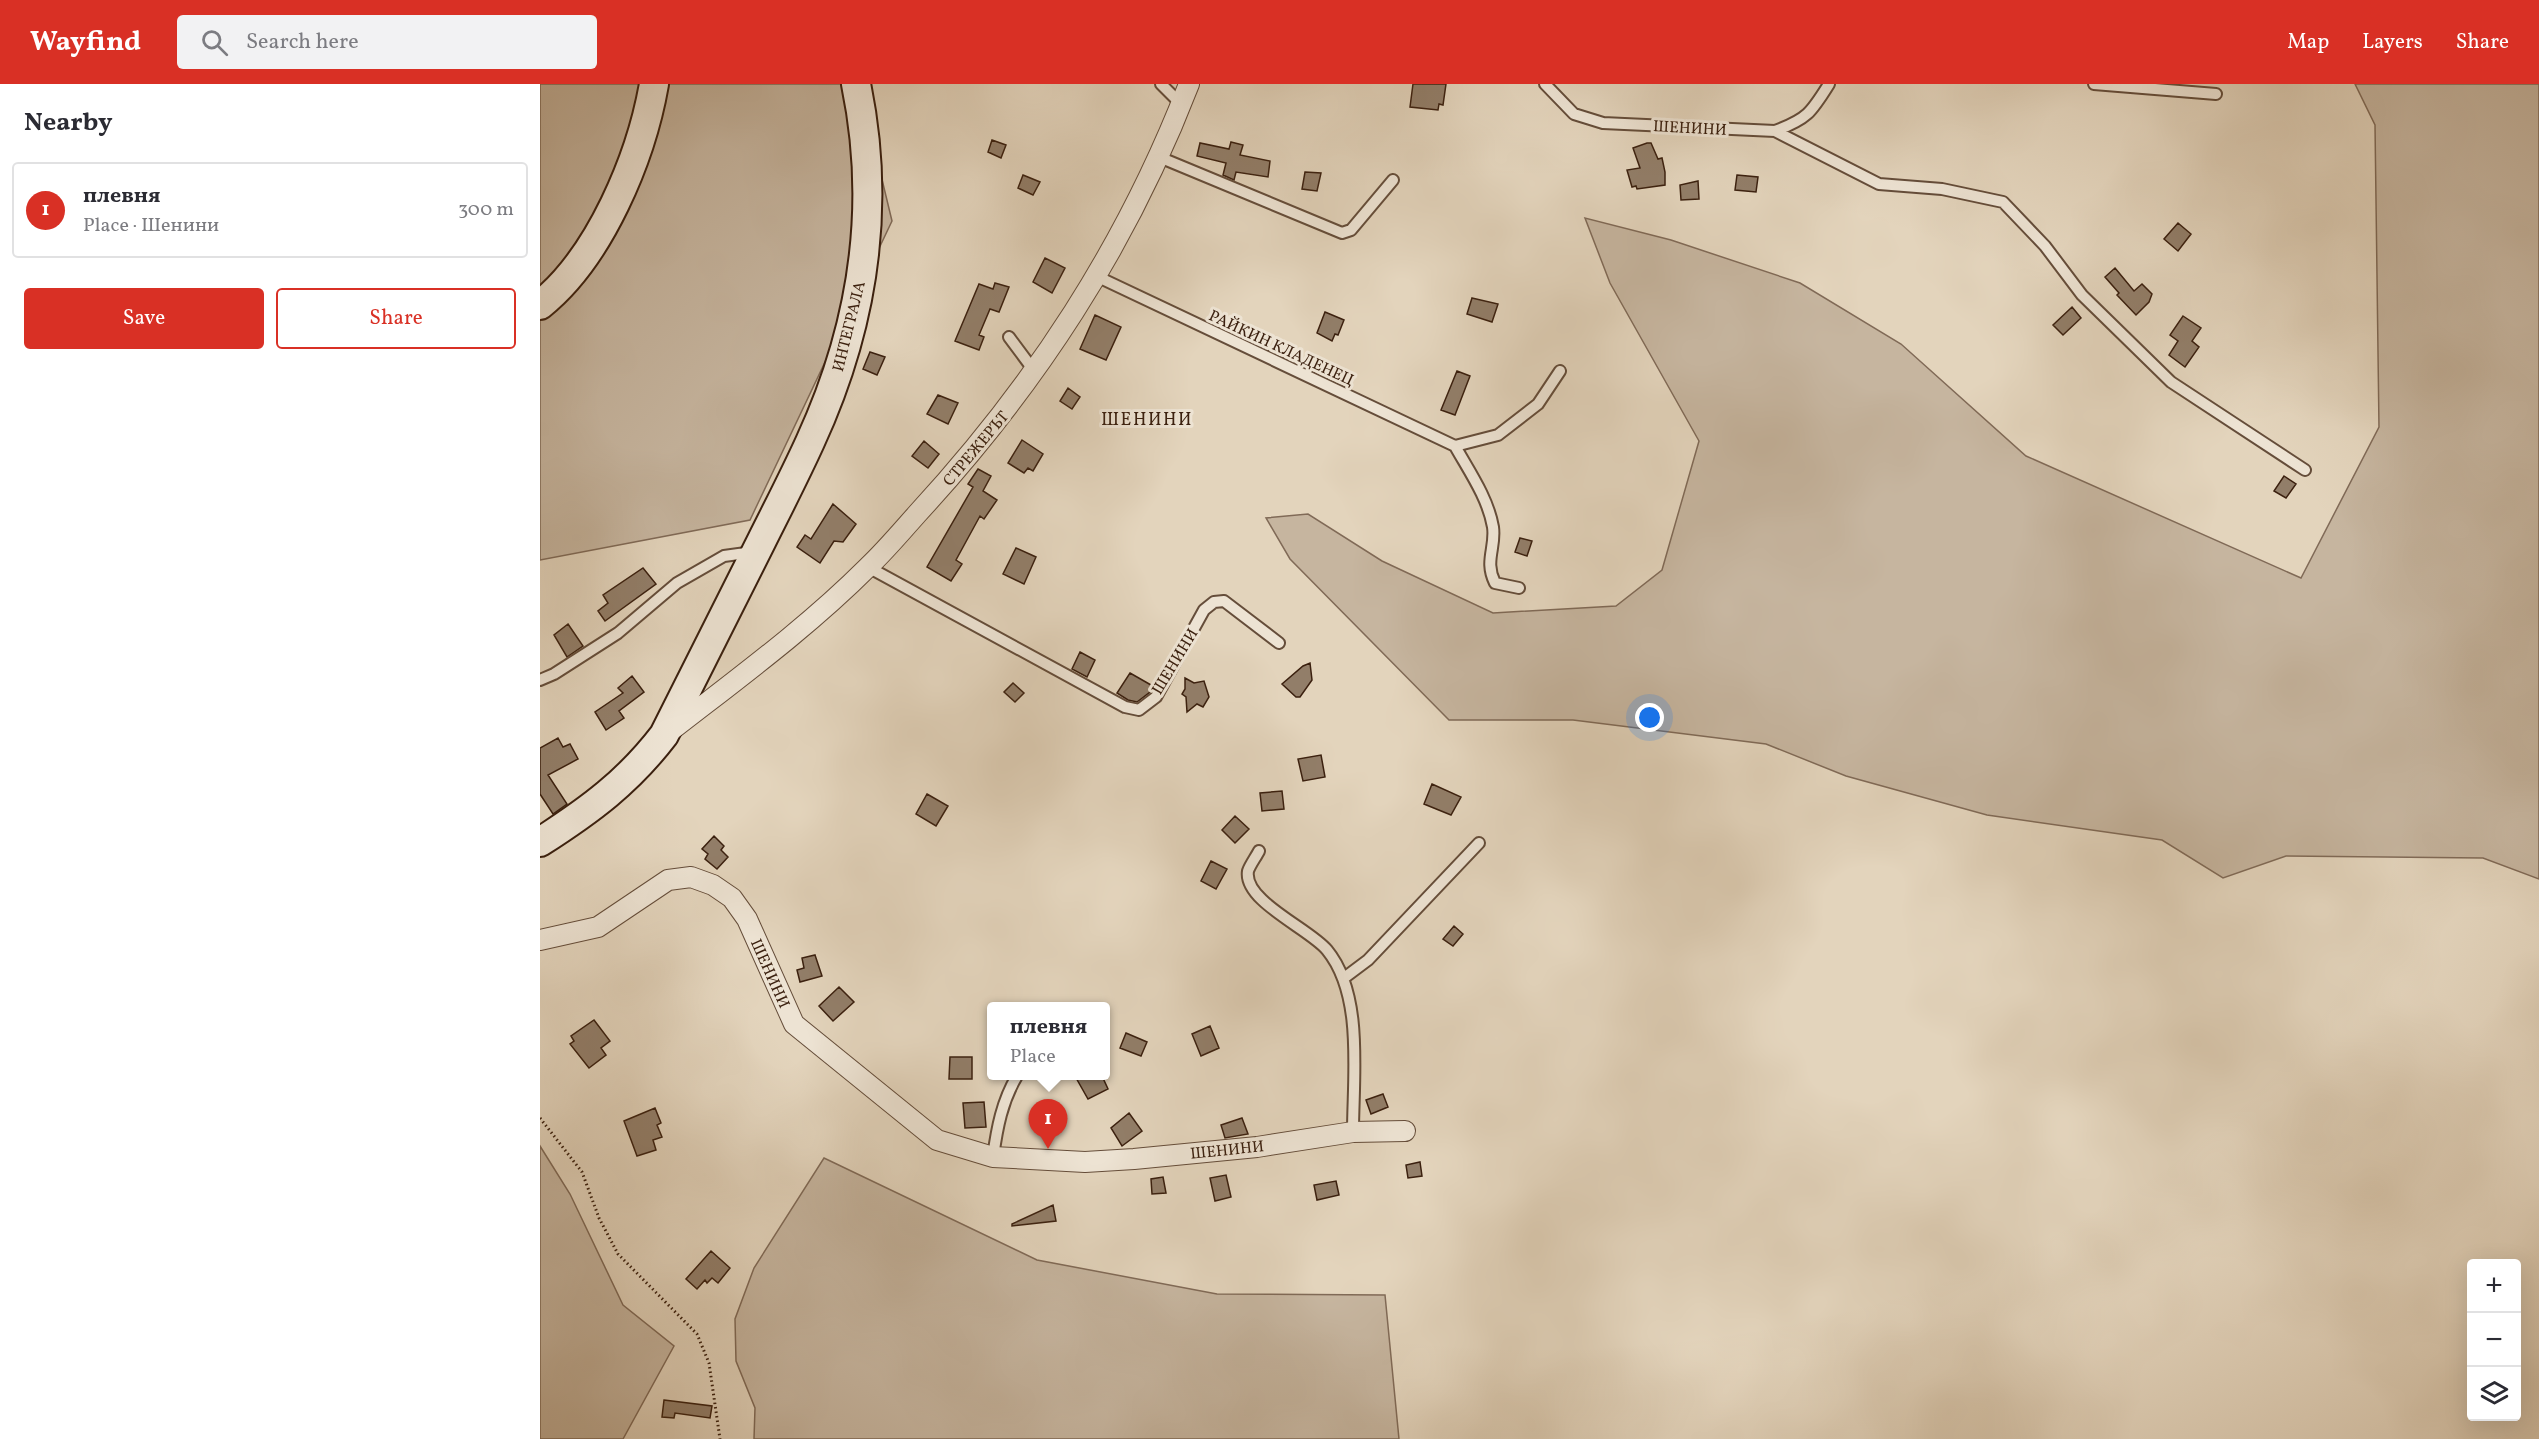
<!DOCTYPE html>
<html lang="en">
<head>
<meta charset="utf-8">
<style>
	body { margin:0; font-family:Vollkorn,serif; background:#f2f2f3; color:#2b2b33 }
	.controls { position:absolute; right:18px; bottom:18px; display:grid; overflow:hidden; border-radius:6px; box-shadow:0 6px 24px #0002 }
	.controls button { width:54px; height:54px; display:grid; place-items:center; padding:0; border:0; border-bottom:2px solid #e1e1e2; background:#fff; color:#2b2b33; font:30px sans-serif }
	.you { position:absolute; left:1110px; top:634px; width:21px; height:21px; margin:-15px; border:4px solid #fff; border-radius:50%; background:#1a73e8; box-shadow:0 0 0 9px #1a73e833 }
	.badge { display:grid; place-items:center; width:39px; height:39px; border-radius:50%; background:#d93025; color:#fff; font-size:20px; font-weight:700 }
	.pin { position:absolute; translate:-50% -50px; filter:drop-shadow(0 2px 3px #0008) }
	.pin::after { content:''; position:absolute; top:32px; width:21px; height:18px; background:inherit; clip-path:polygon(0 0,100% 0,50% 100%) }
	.popup { position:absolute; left:447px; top:918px; width:123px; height:78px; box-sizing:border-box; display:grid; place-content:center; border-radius:6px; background:#fff; filter:drop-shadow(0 2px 4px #0005); font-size:20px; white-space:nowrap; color:#7c7c81 }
	.popup b { font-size:22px; color:#2b2b33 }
	.popup::after { content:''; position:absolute; left:50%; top:100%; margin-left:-12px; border:12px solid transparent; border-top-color:#fff }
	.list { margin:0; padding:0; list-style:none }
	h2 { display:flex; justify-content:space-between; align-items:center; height:78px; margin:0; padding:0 24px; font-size:26px }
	h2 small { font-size:20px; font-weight:400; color:#7c7c81 }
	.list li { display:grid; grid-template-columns:39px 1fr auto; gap:18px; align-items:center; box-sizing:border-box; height:96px; margin:0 12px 12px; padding:0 12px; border:2px solid #e1e1e2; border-radius:6px }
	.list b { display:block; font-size:22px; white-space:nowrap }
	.list p { margin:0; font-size:20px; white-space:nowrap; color:#7c7c81 }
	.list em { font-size:20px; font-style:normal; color:#7c7c81 }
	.actions { display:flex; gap:12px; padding:18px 24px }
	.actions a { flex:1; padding:14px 0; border:2px solid #d93025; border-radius:6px; text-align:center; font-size:21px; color:#d93025 }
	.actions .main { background:#d93025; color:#fff }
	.icon { flex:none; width:33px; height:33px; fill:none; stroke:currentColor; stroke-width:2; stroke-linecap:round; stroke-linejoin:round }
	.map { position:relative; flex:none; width:1999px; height:1355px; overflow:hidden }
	header { display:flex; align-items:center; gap:36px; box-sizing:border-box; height:84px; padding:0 30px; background:#d93025; color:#fff }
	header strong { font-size:28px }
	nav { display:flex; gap:33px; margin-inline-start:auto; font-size:21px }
	.search { width:420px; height:54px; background:#f2f2f3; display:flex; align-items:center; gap:15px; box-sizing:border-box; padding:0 21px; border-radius:6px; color:#7c7c81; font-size:22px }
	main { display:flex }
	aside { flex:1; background:#fff }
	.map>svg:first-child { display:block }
</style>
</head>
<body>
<header>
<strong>Wayfind</strong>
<div class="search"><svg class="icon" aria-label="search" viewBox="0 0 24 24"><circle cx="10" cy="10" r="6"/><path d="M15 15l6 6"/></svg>Search here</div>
<nav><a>Map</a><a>Layers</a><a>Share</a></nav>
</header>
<main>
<aside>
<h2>Nearby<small></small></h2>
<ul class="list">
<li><span class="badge">1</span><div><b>плевня</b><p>Place · Шенини</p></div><em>300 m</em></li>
</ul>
<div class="actions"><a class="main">Save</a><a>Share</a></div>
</aside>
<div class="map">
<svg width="1999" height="1355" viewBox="0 0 1999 1355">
	<rect width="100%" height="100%" fill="#e3d4bc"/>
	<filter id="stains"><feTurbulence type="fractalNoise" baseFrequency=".00333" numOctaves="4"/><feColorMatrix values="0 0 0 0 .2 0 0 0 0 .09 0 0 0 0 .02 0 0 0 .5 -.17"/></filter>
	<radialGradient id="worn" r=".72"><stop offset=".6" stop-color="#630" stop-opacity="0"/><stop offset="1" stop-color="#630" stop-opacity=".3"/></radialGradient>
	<path fill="#c6b59f" stroke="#806a57" stroke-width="1.5" d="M0,0h319l33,137 -142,299 -210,40z
		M1815,0h184v795l-56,-21 -197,-2 -63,22 -61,-38 -175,-25 -141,-39 -80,-32 -193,-24h-124l-159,-161 -24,-41 42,-4 74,47 111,52 123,-7 46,-36 37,-129 -89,-158 -25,-65 86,22 129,43 101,61 125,112 275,122 78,-151 -4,-302z
		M0,1062l30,48 53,111 51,41 -51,93h-83z
		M284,1074l213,102 180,34 168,1 14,144h-645l1,-31 -19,-47 -1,-42 19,-51z"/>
	<path fill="#927e69" stroke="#3b200f" stroke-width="1.5" d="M873,0h33l-3,21 -4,-1 -1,6 -28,-3z
		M452,56l14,5 -5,13 -13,-6z
		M691,58l12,3 -3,10 30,6 -2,16 -32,-5 -2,8 -11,-5 3,-12 -29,-7 3,-13 29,6z
		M1107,59h4l7,16 4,-1 3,14v13l-28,4 -1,-3 -4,1 -5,-17 13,-2 -7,-20z
		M765,88l16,1 -4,18 -15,-2z
		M483,91l17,7 -7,13 -15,-7z
		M1197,91l21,2 -2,15 -21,-2z
		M1158,97l1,18 -18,1 -1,-15z
		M1638,139l13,11 -13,17 -14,-12z
		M505,174l20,10 -13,25 -19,-11z
		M1575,184l19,23 8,-7 10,10 -3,8 -13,13 -19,-20 2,-2 -14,-16z
		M455,199l14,4 -10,25 -9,-3 -11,26 5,2 -5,13 -24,-9 24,-57 14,5z
		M932,214l26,6 -6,18 -25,-8z
		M1532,223l9,11 -18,17 -10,-10z
		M785,228l19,8 -6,15 -3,-1 -3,7 -15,-8z
		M555,231l26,12 -15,33 -26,-11z
		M1643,232l18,12 -9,13 7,6 -14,20 -16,-12 9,-14 -8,-6z
		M330,268l15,5 -8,18 -14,-6z
		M917,287l13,5 -15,39 -14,-5z
		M528,304l12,9 -8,12 -12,-8z
		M398,311l20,8 -10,21 -21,-10z
		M482,356l21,14 -10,17 -5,-3 -4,5 -16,-10z
		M384,357l15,13 -11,14 -16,-12z
		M438,385l13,7 -8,15 14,9 -13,19 -4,-3 -24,44 6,4 -11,17 -24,-14 46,-80 -5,-3z
		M1744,392l12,8 -10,14 -12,-7z
		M293,420l23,20 -13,18 -9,-1 -14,22 -23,-16 8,-12 6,4z
		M980,454l12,3 -5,15 -12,-4z
		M476,464l20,9 -12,27 -21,-10z
		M103,484l13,16 -51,37 -7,-10 10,-8 -5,-8z
		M28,540l15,22 -16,11 -13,-22z
		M540,568l15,8 -8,17 -15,-8z
		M770,579l2,17 -12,17h-4l-14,-13 21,-18z
		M590,589l21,12 -1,7 -13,10 -9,-2 -11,-7z
		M92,592l12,16 -25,19 5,7 -18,12 -11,-18 28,-19 -5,-5z
		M645,594l9,5 10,-2 5,16 -6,10 -6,-3 -10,8 -1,-15 -4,-3 3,-5z
		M473,599l11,10 -9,9 -11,-10z
		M18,654l5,9 7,-3 8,15 -30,16 19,29 -14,10 -13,-20v-46z
		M781,671l4,22 -22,4 -5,-22z
		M892,700l29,13 -10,18 -27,-11z
		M742,707l2,18 -22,2 -2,-18z
		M387,710l21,12 -12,20 -20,-12z
		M695,732l14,13 -14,14 -13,-13z
		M174,752l10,10 -3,4 7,7 -11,12 -12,-10 3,-5 -6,-5z
		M671,777l16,8 -11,20 -15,-8z
		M914,842l9,8 -10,12 -10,-7z
		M275,871l7,21 -22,6 -3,-12 7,-2 -2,-10z
		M299,903l15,15 -21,19 -14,-15z
		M54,936l16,21 -9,7 5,7 -17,13 -19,-24 4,-3 -3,-5z
		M670,942l9,22 -18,8 -9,-22z
		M586,949l21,9 -6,14 -21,-8z
		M410,973h22v22h-23z
		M535,992h27l6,13 -20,10z
		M843,1010l5,13 -17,7 -5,-14z
		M444,1018l2,25 -21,1 -2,-25z
		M115,1024l6,15 -4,2 5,12 -9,3 3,10 -19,6 -13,-35z
		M589,1029l13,18 -20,15 -11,-18z
		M702,1034l6,16 -23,4 -4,-13z
		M880,1078l2,14 -14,2 -2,-13z
		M686,1091l5,22 -16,4 -5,-23z
		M623,1093l3,16 -14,1 -1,-15z
		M796,1097l3,14 -22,5 -3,-15z
		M513,1121l3,16 -44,5v-2z
		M171,1167l19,17 -12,15 -6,-5 -5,5 -2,-3 -8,9 -11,-10z
		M124,1316l48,6 -2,12 -35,-5 -1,5 -12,-1z"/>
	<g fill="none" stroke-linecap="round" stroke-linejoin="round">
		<g stroke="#654d3a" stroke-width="14">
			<path id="lane" d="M621,0l20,20
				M1005,0l29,30 29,9 172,8c32,-12 36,-18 54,-47
				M1554,0l122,10
				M1235,47l104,53 63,5 61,13 42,44 37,49 89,87 134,88
				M619,73l183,76 9,-3 42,-50
				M556,192l359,170
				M469,253l26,35
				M915,362c14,25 33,52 38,81 3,21 -9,34 2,56l24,5
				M915,362l43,-11 40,-31 22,-33
				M328,483l257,140 14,3 17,-13 48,-87 10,-8 10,-1 55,42
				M0,596l14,-6 64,-41 59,-50 47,-27 29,-4
				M719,767c-3,6 -9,14 -11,20 -5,30 62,58 79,79 37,45 26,126 26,182
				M804,894l24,-18 111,-117
				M453,1073c4,-29 9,-56 24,-81"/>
		</g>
		<g stroke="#654d3a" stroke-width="22">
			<path id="street" d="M129,648c68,-53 138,-104 199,-165 17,-16 33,-35 49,-53 118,-128 209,-267 272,-430
				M0,856l58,-13 70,-47 23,-3 22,8 19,13 15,21 47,105 143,116 56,17 92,5 49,-3 123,-12 96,-15 52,-1"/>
		</g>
		<g stroke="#3b200f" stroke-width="32">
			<path id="secondary" d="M0,221c60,-48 101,-147 114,-221
				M0,758c50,-32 88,-60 124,-107 33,-65 65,-130 98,-195 16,-32 33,-65 48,-98 53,-115 72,-233 46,-358"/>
		</g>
		<path stroke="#3b200f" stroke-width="3" stroke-dasharray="1.5 3" stroke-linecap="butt" d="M0,1034l42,54 17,46 19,36 79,80 12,29 11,76"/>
		<use href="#lane" stroke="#ede3d3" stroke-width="10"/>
		<use href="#street" stroke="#ede3d3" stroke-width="20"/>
		<use href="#secondary" stroke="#ede3d3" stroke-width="28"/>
	</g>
	<g text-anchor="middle" stroke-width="6" stroke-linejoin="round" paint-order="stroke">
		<g font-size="16" fill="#3b200f" stroke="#ede3d3">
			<text transform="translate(1150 43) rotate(3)" y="6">ШЕНИНИ</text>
			<text transform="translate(308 242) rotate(-76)" y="6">ИНТЕГРАЛА</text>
			<text transform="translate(742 263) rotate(25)" y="6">РАЙКИН КЛАДЕНЕЦ</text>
			<text transform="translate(435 364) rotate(-50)" y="6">СТРЕЖЕРЪТ</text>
			<text transform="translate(634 577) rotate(-59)" y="6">ШЕНИНИ</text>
			<text transform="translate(231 889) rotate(66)" y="6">ШЕНИНИ</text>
			<text transform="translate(687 1065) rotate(-6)" y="6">ШЕНИНИ</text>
		</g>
		<g font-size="18" letter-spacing="1.5" fill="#3b200f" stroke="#ede3d3">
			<text x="607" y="341">ШЕНИНИ</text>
		</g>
	</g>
	<rect width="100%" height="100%" filter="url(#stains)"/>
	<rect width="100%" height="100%" fill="url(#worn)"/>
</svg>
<div class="controls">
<button>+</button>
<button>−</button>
<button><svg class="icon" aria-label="layers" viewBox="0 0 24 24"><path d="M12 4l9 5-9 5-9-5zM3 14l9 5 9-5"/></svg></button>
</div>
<div class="you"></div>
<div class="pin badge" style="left:508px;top:1065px">1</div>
<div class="popup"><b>плевня</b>Place</div>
</div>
</main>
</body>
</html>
